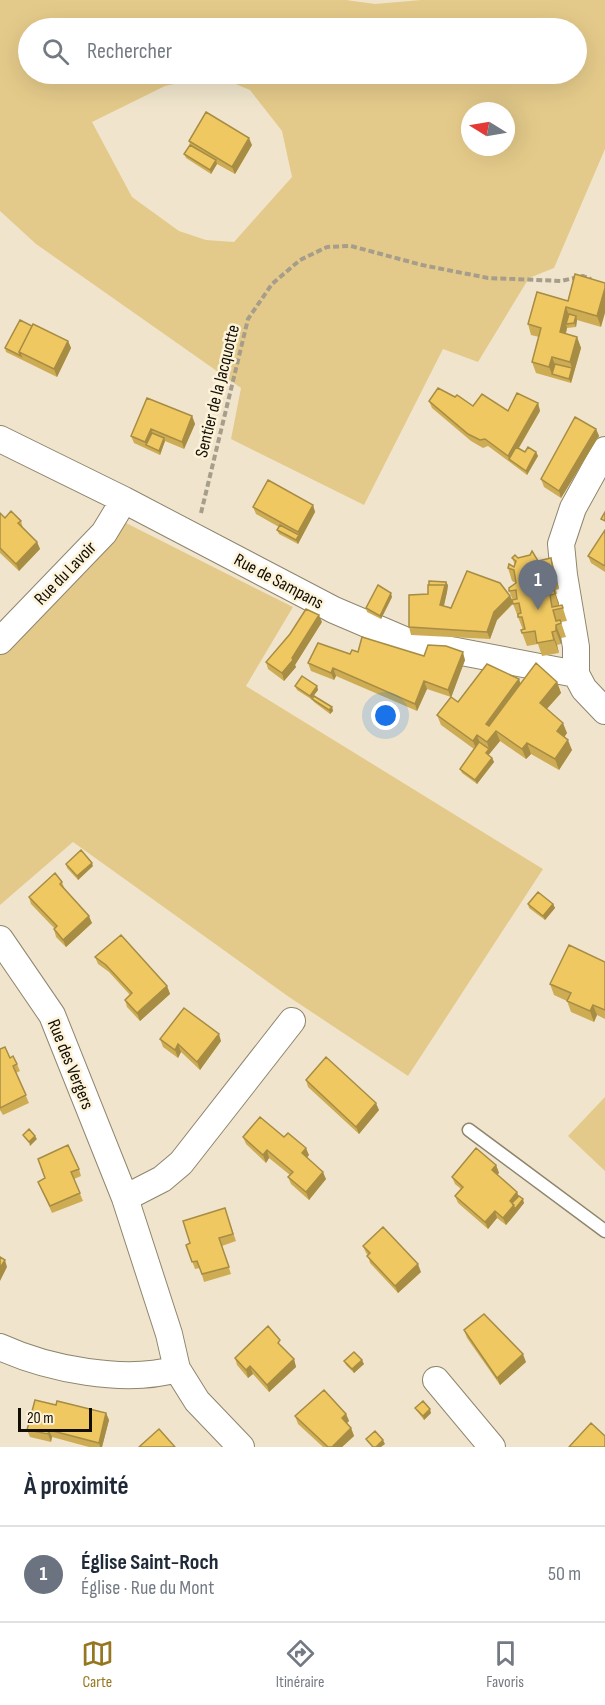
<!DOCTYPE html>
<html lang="fr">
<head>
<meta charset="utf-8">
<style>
	body { margin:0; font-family:"Sofia Sans Condensed",sans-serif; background:#f6f6f7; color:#1f2937 }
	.compass { position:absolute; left:461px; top:102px; width:54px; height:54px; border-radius:50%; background:#fff; box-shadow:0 6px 24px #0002; rotate:281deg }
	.scale { position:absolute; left:18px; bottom:15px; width:74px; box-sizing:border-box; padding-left:6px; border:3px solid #120e06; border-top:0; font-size:16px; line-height:21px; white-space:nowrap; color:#120e06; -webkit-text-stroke:4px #fdf3d9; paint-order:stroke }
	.you { position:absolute; left:386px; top:716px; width:21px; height:21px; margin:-15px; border:4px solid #fff; border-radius:50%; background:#1a73e8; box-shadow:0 0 0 9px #1a73e833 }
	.badge { display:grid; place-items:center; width:39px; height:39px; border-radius:50%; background:#96771f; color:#fff; font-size:20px; font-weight:700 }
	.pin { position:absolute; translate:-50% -50px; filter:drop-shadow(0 2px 3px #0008) }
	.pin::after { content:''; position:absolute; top:32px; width:21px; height:18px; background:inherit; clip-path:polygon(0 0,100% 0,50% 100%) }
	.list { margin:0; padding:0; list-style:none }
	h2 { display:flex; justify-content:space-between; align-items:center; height:78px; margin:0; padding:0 24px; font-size:26px }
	h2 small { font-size:20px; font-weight:400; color:#747a83 }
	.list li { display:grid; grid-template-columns:39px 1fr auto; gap:18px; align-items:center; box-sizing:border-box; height:96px; padding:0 24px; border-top:2px solid #e0e1e3 }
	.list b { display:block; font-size:22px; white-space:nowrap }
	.list p { margin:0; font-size:20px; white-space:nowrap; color:#747a83 }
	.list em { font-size:20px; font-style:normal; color:#747a83 }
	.icon { flex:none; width:33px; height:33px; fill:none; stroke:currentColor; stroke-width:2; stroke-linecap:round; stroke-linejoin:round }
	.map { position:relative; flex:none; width:605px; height:1447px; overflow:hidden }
	.search { position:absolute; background:#fff; box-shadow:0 6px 24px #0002; left:18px; right:18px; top:18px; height:66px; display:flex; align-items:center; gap:15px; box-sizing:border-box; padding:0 21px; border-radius:33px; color:#747a83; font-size:22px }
	.sheet { height:174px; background:#fff }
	nav { display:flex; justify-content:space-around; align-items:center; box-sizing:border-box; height:84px; border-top:2px solid #e0e1e3; background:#fff; font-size:16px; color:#747a83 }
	nav a { display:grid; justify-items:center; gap:3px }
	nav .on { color:#96771f }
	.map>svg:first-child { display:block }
</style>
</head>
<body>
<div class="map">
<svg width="605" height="1447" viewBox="0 0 605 1447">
	<rect width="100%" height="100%" fill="#f0e5cc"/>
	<path fill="#e4ca8a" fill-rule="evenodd" d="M0,0h346l29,4 46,-4h184v149l-51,119 -25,10 -51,84 -35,-13 -79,156 -133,-66 10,-51 -205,-144 -36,-33zM576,28v46h-548v-46zM214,75l36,15 32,41 10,46 -58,65 -28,-2 -27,-9 -47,-34 -40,-75 73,-36zM470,111h36v36h-36z
		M126,523l167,84 -47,79 297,183 -135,207 -119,-79 -216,-155 -73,63v-253z
		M605,1097v74l-37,-35z"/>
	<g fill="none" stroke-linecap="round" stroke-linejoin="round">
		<g stroke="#8e856d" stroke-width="15">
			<path id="lane" d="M469,1130l136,101"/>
		</g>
		<g stroke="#8e856d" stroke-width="28">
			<path id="street" d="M0,439l124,61 210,110 75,32 167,32
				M605,450l-32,58 -12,36 3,31 12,72v27l8,15 21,22
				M0,641l104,-108 20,-33
				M0,939l52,76 73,183 44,136 8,35 20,32 44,46
				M125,1198l37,-19 19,-16 111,-142
				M0,1347c48,22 125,37 177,22
				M436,1380l56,67"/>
		</g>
		<path stroke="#a69d8a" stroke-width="4" stroke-dasharray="6 3" stroke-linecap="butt" d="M201,513l47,-194 24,-35 28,-24 27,-13 24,-1 71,19 66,13 73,3 22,-5 8,3"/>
		<use href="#lane" stroke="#fff" stroke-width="12"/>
		<use href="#street" stroke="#fff" stroke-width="26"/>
	</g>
	<path fill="#ceac53" d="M189,141l63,4 -17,29 -18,-10 -6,10 -25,-16 -2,-4 6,-9z
		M605,283l-4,44 -24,-7 -1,7 -9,1 -1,6 11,3 4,11 -10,35 -35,-10 -4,-11 7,-25 -8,-2 -3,-11 40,-23z
		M32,326l36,15 3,7 -14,29 -51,-25 -1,-4z
		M429,401l79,10 30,-8 2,8 -21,37 6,4h11l2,4 -11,19 -39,-29 -5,2 -12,-7 -39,-33z
		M192,416l3,8 -11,25 -19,-8 -5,14 -26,-12 -3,-7z
		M596,429l3,7 -38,62 -17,-11 -3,-8z
		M313,505l2,7 -17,32 -19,-10 -2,-4 2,-3 -23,-13 -3,-7z
		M0,513l5,5 16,3 2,7 14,14 3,7 -21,22 -19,-18z
		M605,530v42l-14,-9 -3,-7z
		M512,558h6l20,3 17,10 4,18 -3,1 1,4h-1l3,12 3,-1 5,16 -6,1 5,15 -5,1v6l-4,1 2,8 -17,3 -4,-12 -11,2 -6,-16h2l-10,-26 -16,16 -7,19 -79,-4 -2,-8 39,-42 -1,7 -3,14 7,2 59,-12 3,4 -4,-9 7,-8 -4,-2 -4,-13 6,-1 1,-2z
		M392,597l-11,22 -14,-7 -1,-4z
		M322,622l-27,43 1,2 -12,14 -16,-12 -2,-7z
		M358,652l66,4 41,4 -14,37 7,5 63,-19 36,-1 4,11 -14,16 20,24 -3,4 8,13 -13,20 -28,-16 -5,5 -26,-18 -12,14 4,3 2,4 -17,22 -15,-11 -2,-4 14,-20 -33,-24 -4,-10 14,-18 -24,-8 -10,22 -81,-35 -2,4 -23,-9 -3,-8z
		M295,686h22l1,4 -7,9 -14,-9z
		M312,699l20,8 1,4 -3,3 -16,-12z
		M66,864l27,2 -15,14 -11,-12z
		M62,882l3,8 27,33 -26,24 -10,-10 -2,-8h1l-24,-25 -2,-7z
		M528,904h25l2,4 -10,12 -16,-12z
		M95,957l72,29 3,8 -30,27 -13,-14 -2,-7 5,-5 -21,-23 -11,-8z
		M605,962v57l-8,-4 -3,7 -23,-10 -4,-11 -13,-6 -4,-11z
		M160,1039l61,2 -21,29 -19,-18 -3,6 -15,-11z
		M0,1049l17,15 3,7 -4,2 13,30 -26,12 -3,-5z
		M306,1080l73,30 -20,24 -51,-47z
		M243,1137h41l25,18 -2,2 19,22 -17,21 -18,-16 -3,-7 2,-2 -21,-17 -3,5 -20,-19z
		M496,1165l3,8 -2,1 22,22 5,7 -18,22 -9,-7 -9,11 -30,-26 -3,-7 6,-7 -6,-5 -3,-7z
		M79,1169l2,7 -7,3 9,22 -31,12 -14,-31z
		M225,1208l11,33 -14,5 9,28 -27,8 -4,-14 -5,1 -9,-24 4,-2z
		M363,1246l58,26 -23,21 -28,-30 -2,-8 -2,-2z
		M464,1330l62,32 -26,23 -33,-47z
		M282,1348l12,11 2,8 -27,25 -16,-18 -5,4 -11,-13 -2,-7z
		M344,1361l20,3 -10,9 -8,-8z
		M56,1405l50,8 3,7 -7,27h-13l-37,-10 -1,5 -21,-5 -3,-7z
		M415,1408l16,5 -7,7 -7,-9z
		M346,1414l3,7 -2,2 4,5 3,8 -12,11h-19l-25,-23 -3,-8z"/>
	<path fill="#a78c44" d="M249,138l3,7 -17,29 -3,-7z
		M216,160l1,4 -6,10 -1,-4z
		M605,288v25l-4,14 -4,-11z
		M566,307l4,11 -4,6 1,4 -4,15 -3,-11z
		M576,316l1,4 -1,7 -2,-4z
		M577,337l4,11 -10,35 -2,-4 3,-11 -2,-6z
		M68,341l3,7 -14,29 -3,-8z
		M552,357l4,10 -4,7 -3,-7z
		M538,403l2,8 -29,50 -2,-2 -1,-3z
		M192,416l3,8 -11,25 -2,-7z
		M151,429l3,8 -8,8 -1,-3z
		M596,429l3,7 -38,62 -2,-7z
		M164,438l1,3 -5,14 -1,-4z
		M536,452l2,4 -11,19 -1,-4z
		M313,505l2,7 -17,32 -2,-4 3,-5 -1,-3z
		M37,542l3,7 -21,22 -3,-7z
		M551,558l4,13 4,18 -5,-13z
		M446,582l2,3 -1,7 -5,21 -2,-8z
		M554,590l5,13v4l-4,-13z
		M391,593l1,4 -11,22 -1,-3z
		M510,596l3,7 -16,17 -7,19 -3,-7 7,-20z
		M319,615l3,7 -27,43 1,2 -12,14 -2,-8z
		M556,625l5,13v6l-5,-13z
		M552,632l5,13 2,8 -5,-13z
		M463,652l2,8 -14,38 -3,-8z
		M333,668l3,8 -2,4 -3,-7z
		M519,679l4,11 -33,44 -4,-10z
		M424,681l3,8 -10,22 -2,-7z
		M557,682l4,11 -18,20 -3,-10z
		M317,686l1,4 -7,9 -1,-3z
		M332,707l1,4 -3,3 -1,-4z
		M563,723l4,10 -6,9 -4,-11z
		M496,731l4,10 -13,16 -1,-4 3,-4 -2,-7z
		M477,735l4,11 -4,5 -4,-10z
		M568,740l4,10 -13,20 -4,-11z
		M527,743l4,11 -5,5 -4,-10z
		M492,758l2,4 -17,22 -2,-4z
		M92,863l1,3 -15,14 -1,-4z
		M553,904l2,4 -10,12 -2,-4z
		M89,916l3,7 -26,24 -3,-7z
		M167,986l3,8 -30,27 -3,-8z
		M593,1005l4,10 -3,7 -4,-11z
		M219,1034l2,7 -21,29 -3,-8z
		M178,1044l3,8 -3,6 -3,-8z
		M376,1103l3,7 -20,24 -3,-7z
		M35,1136l2,3 -7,7 -1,-4z
		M306,1148l3,7 -4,5 -3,-7z
		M267,1150l2,8 -3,5 -3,-8z
		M496,1165l3,8 -4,4 -3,-7z
		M323,1172l3,7 -17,21 -3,-8z
		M517,1192l3,7 -6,7 3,6 -11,13 -3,-7 7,-17z
		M523,1199l1,4 -7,9 -2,-3z
		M495,1211l2,7 -9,11 -3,-7z
		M5,1260l2,7 -7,14v-13z
		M418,1264l3,8 -23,21 -3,-7z
		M523,1354l3,8 -26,23 -3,-7z
		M294,1359l2,8 -27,25 -2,-7z
		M362,1360l2,4 -10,9 -2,-4z
		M250,1366l3,8 -5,4 -2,-8z
		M430,1409l1,4 -7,7 -1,-4z
		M106,1413l3,7 -7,27h-2l-1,-4z
		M346,1414l3,7 -4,4 -3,-7z
		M351,1428l3,8 -12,11h-10z
		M49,1430l3,7 -1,5 -3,-8z
		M383,1440l2,4 -4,3h-5z"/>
	<path fill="#efc861" stroke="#a78c44" stroke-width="1.5" d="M206,112l43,26 -17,29 -43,-26z
		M190,145l26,15 -6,10 -26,-16z
		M575,274l30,9v5l-8,28 -31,-9 -6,25 17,5 -7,25 -18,-5 -3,10 -17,-5 9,-34 -13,-4 9,-32 31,9z
		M569,314l7,2 -2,7 -8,1z
		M20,320l12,6 -13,26 2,4 -16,-8z
		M33,324l35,17 -14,28 -35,-17z
		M555,364l17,4 -3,11 -17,-5z
		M438,388l17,9 2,-2 16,11 9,-12 26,17 9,-18 21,10 -30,53 -23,-17 -5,1 -12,-6 -39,-33z
		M147,398l45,18 -10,26 -31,-13 -6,13 -14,-6z
		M575,417l21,12 -37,62 -18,-12z
		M152,433l12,5 -5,13 -13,-6z
		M516,447l9,5 3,-5 8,5 -10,19 -17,-12z
		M268,480l45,25 -15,27 -45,-25z
		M11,511l10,10 -3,2 19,19 -21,22 -16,-16v-35l5,5z
		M605,512v9l-4,-2z
		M280,525l19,10 -3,5 -19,-10z
		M605,530v36l-17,-10z
		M532,551l6,10 13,-3 3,18 -3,1 1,4 -5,1 2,9 5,-1 1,4 -5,1 2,12 10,-2 1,3 -10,2 3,11 4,-1 1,3 -5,2v6l-4,1 2,8 -17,3 -2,-12 -13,2 -1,-3 4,-1 -3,-12h-4v-3l3,-1 -2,-10 -6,1 -1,-4 5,-1 -1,-9 -7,1v-3l7,-5 -2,-13 -6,-2 1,-4 5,3 2,-6 -4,-3 3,-3 3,3 12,-3z
		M467,571l33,12 10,13 -16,16 -7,20 -78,-5v-32l19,-1v-9h17l-5,20 11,3z
		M429,581l17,1v6l-1,-3h-16z
		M378,585l13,8 -11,23 -14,-8z
		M306,609l13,6 -27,43 1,2 -11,13 -16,-11 24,-28z
		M362,637l62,19 4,-11 18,1 17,6 -15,38 -24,-9 -9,23 -82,-36 -2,5 -23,-10 10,-20 32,11 2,-4 6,2z
		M536,663l21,19 -17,21 23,20 -6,8 11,9 -13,19 -28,-16 -5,6 -26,-18 -9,11 -10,-7 -4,6 -36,-26 14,-18 7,5 29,-38 32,15 -33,45 3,2z
		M302,676l15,10 -7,10 -15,-10z
		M314,696l18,11 -3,3 -17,-11z
		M479,742l10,7 -3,4 6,5 -17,22 -15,-11z
		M81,850l11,13 -15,13 -11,-12z
		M55,873l7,9 -2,2 29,32 -26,24 -9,-11 3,-3 -28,-29z
		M538,892l15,12 -10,12 -15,-12z
		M121,935l46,51 -30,27 -12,-13 7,-7 -26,-28 -11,-8z
		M569,945l36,17v48l-12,-5 -3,6 -23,-10 4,-8 -21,-9z
		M184,1008l35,26 -22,28 -19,-18 -3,6 -15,-11z
		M5,1047l5,11 3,-2 4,8 -4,2 13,29 -26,13v-59z
		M326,1057l50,46 -20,24 -50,-47z
		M260,1117l24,20 4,-4 18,15 -4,5 21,19 -17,20 -18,-15 5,-5 -26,-22 -4,5 -20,-18z
		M29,1129l6,7 -6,6 -6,-7z
		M68,1145l11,24 -8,3 9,21 -30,13 -12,-24 7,-4 -7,-19z
		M476,1148l20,17 -4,5 25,22 -7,9 4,4 -11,13 -8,-7 -10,11 -30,-26 8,-9 -11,-10z
		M519,1196l4,3 -8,10 -3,-6z
		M225,1208l8,26 -14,4 10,29 -27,7 -5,-13 -5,1 -6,-17 4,-2 -7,-22z
		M383,1227l35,37 -23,22 -28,-30 3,-3 -7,-7z
		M0,1257l5,3 -5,8z
		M484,1314l39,40 -26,24 -33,-48z
		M268,1326l12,14 -2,3 16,16 -27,26 -17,-19 -4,4 -11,-12z
		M354,1352l8,8 -10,9 -8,-8z
		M324,1390l22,24 -4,4 9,10 -19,19h-4l-33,-31z
		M35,1400l21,5 1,-4 49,12 -7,30 -50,-13 -1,4 -21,-4z
		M423,1401l7,8 -7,7 -8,-8z
		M591,1423l14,13v11h-36z
		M159,1429l16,18h-36z
		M375,1431l8,9 -7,7h-3l-7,-8z"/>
	<g text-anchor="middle" stroke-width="5" stroke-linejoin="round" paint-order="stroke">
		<g font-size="18" fill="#120e06" stroke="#fdf3d9">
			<text transform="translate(217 391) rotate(-76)" y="6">Sentier de la Jacquotte</text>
			<text transform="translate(65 573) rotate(-46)" y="6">Rue du Lavoir</text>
			<text transform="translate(279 581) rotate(28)" y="6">Rue de Sampans</text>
			<text transform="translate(71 1064) rotate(68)" y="6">Rue des Vergers</text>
		</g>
	</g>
</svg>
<svg class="compass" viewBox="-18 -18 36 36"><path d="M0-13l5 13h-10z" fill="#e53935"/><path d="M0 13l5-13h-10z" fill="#747a83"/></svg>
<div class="scale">20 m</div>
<div class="you"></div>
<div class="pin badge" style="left:538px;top:610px;background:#6b7280">1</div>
<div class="search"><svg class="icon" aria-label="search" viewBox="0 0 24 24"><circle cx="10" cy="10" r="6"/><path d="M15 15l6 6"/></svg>Rechercher</div>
</div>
<section class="sheet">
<h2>À proximité<small></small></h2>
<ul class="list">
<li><span class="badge" style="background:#6b7280">1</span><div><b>Église Saint-Roch</b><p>Église · Rue du Mont</p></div><em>50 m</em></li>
</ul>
</section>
<nav>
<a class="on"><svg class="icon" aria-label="map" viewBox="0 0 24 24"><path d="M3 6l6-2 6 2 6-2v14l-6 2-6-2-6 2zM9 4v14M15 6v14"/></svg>Carte</a>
<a><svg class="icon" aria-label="directions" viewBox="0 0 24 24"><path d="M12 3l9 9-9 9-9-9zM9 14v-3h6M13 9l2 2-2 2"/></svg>Itinéraire</a>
<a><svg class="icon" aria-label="saved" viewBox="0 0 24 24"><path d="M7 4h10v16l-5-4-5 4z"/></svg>Favoris</a>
</nav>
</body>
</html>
